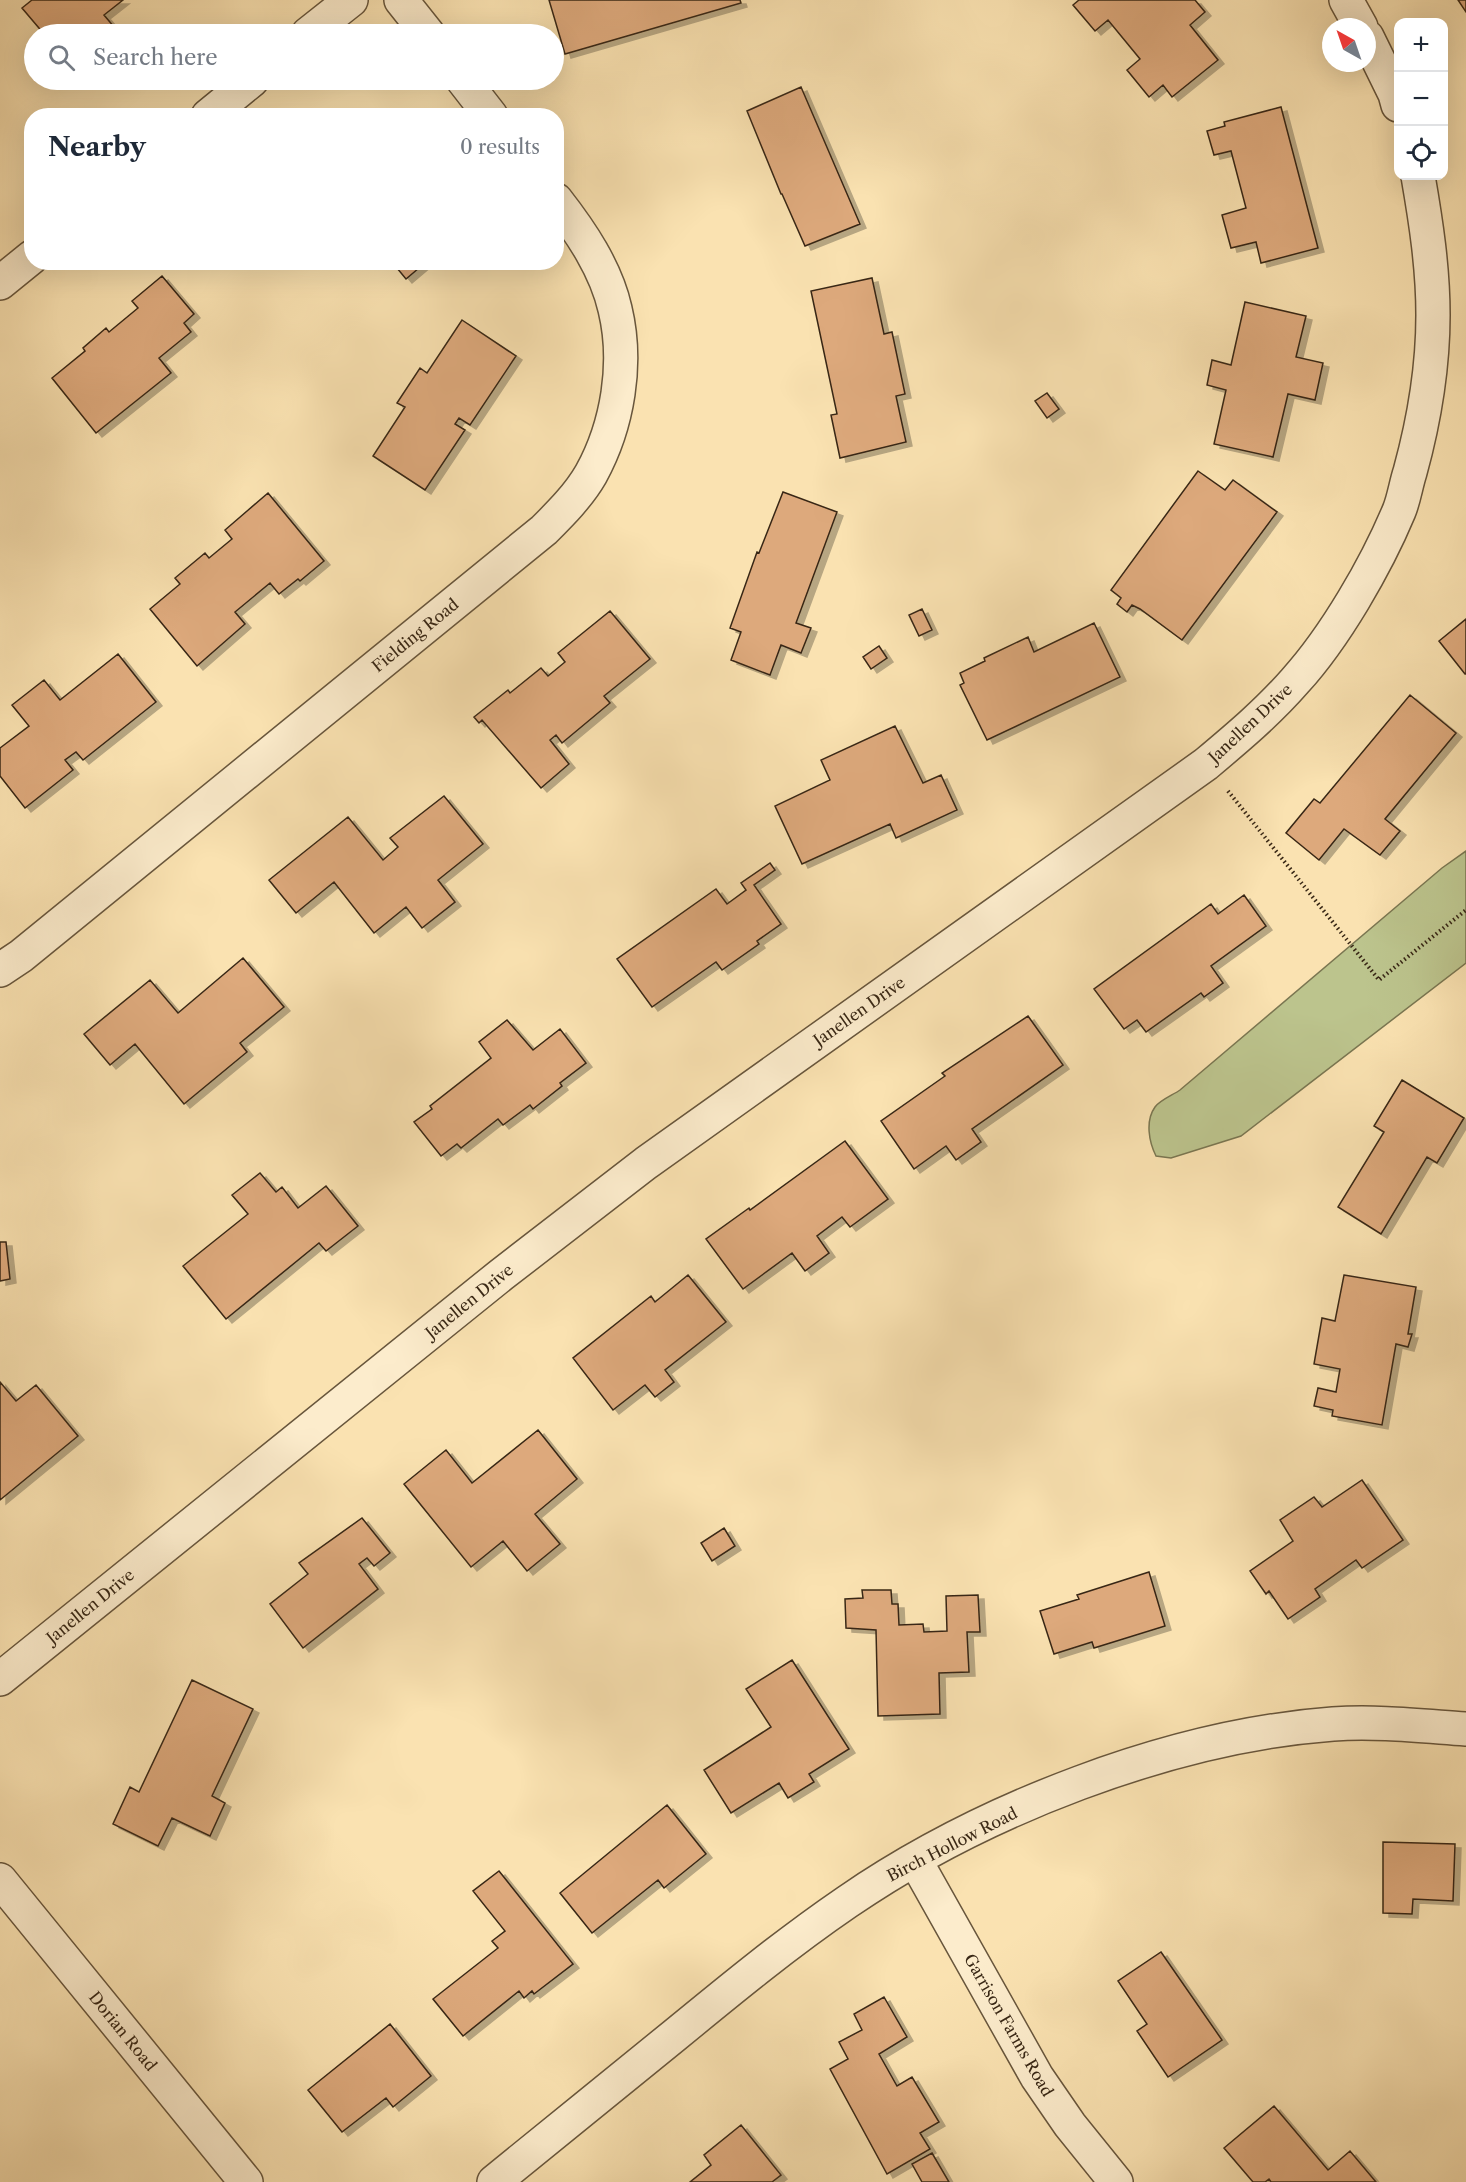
<!DOCTYPE html>
<html lang="en">
<head>
<meta charset="utf-8">
<style>
	body { margin:0; font-family:"Libre Caslon Text",serif; background:#f6f6f7; color:#1f2937 }
	.controls { position:absolute; right:18px; top:18px; display:grid; overflow:hidden; border-radius:12px; box-shadow:0 6px 24px #0002 }
	.controls button { width:54px; height:54px; display:grid; place-items:center; padding:0; border:0; border-bottom:2px solid #e0e1e3; background:#fff; color:#1f2937; font:30px sans-serif }
	.compass { position:absolute; left:1322px; top:18px; width:54px; height:54px; border-radius:50%; background:#fff; box-shadow:0 6px 24px #0002; rotate:320deg }
	.list { margin:0; padding:0; list-style:none }
	h2 { display:flex; justify-content:space-between; align-items:center; height:78px; margin:0; padding:0 24px; font-size:26px }
	h2 small { font-size:20px; font-weight:400; color:#747a83 }
	.icon { flex:none; width:33px; height:33px; fill:none; stroke:currentColor; stroke-width:2; stroke-linecap:round; stroke-linejoin:round }
	.map { position:relative; flex:none; width:1466px; height:2182px; overflow:hidden }
	.search { position:absolute; background:#fff; box-shadow:0 6px 24px #0002; left:24px; top:24px; width:540px; height:66px; display:flex; align-items:center; gap:15px; box-sizing:border-box; padding:0 21px; border-radius:33px; color:#747a83; font-size:22px }
	.panel { position:absolute; background:#fff; box-shadow:0 6px 24px #0002; left:24px; top:108px; width:540px; height:162px; border-radius:24px }
	.map>svg:first-child { display:block }
</style>
</head>
<body>
<div class="map">
<svg width="1466" height="2182" viewBox="0 0 1466 2182">
	<defs>
		<filter id="shadow"><feDropShadow dx="6" dy="4" stdDeviation="0" flood-color="#0004"/></filter>
	</defs>
	<rect width="100%" height="100%" fill="#fae2b1"/>
	<filter id="stains"><feTurbulence type="fractalNoise" baseFrequency=".00333" numOctaves="4"/><feColorMatrix values="0 0 0 0 .2 0 0 0 0 .09 0 0 0 0 .02 0 0 0 .5 -.17"/></filter>
	<radialGradient id="worn" r=".72"><stop offset=".6" stop-color="#630" stop-opacity="0"/><stop offset="1" stop-color="#630" stop-opacity=".3"/></radialGradient>
	<path fill="#bcc48d" stroke="#7a7651" stroke-width="1.5" d="M1466,851v112l-225,173 -70,22 -15,-2c-7,-14 -11,-35 -1,-49 5,-7 18,-12 25,-17l262,-222z"/>
	<path fill="#dda97b" stroke="#382715" stroke-width="1.5" filter="url(#shadow)" d="M32,0h91l-19,15 16,19h-76l-22,-26z
		M549,0h191l1,3 -176,51z
		M1079,0h116l10,12 -15,13 28,35 -46,37 -9,-12 -14,12 -22,-27 13,-11 -32,-39 -13,11 -22,-26z
		M1458,0h8v12z
		M801,87l59,137 -55,22 -23,-52h-1l-34,-83z
		M1281,107l37,141 -57,15 -5,-21 -25,6 -9,-33 24,-7 -15,-57 -17,4 -7,-24 18,-5 -1,-4z
		M347,110l5,6h-12z
		M392,262h34l-20,17z
		M162,276l32,38 -10,9 7,9 -32,26 12,15 -75,60 -44,-55 33,-27 -2,-3 23,-20 3,4 29,-24 -6,-7z
		M872,278l12,56 8,-2 13,62 -9,2 10,46 -66,16 -9,-43 6,-1 -26,-123z
		M1245,302l61,14 -10,41 27,6 -8,37 -27,-6 -15,63 -59,-13 12,-54 -19,-5 5,-25 19,5z
		M462,320l54,36 -46,69 -11,-7 -4,6 10,6 -40,60 -52,-34 32,-49 -8,-4 23,-35 7,5z
		M1047,393l12,16 -12,9 -12,-17z
		M1198,471l27,19 8,-10 44,32 -95,128 -42,-31 -8,-4 -5,7 -10,-8 4,-6 -10,-8z
		M783,492l54,20 -41,111 15,5 -10,25 -20,-8 -11,30 -39,-15 10,-28 -11,-4 27,-76 2,1z
		M268,493l56,68 -24,20 -2,-2 -19,15 -9,-11 -35,29 10,12 -48,42 -47,-57 30,-25 -5,-6 30,-25 4,5 23,-19 -7,-9z
		M922,609l10,21 -13,6 -10,-21z
		M610,611l40,48 -46,37 6,7 -48,40 -6,-8 -6,5 19,24 -28,24 -59,-68 -3,3 -5,-6 34,-27 2,3 31,-25 7,8 17,-14 -7,-9z
		M1466,619v55h-1l-26,-33z
		M1094,623l26,54 -133,63 -27,-55 4,-2 -4,-10 25,-12 -1,-3 44,-21 6,15z
		M879,646l8,12 -16,11 -8,-12z
		M118,654l38,48 -73,58 -7,-8 -11,8 8,10 -48,38 -25,-32v-28l29,-22 -17,-21 32,-25 16,20z
		M1410,695l46,38 -71,86 15,12 -20,24 -36,-26 -25,31 -33,-27 28,-34 6,4z
		M895,726l28,57 18,-8 16,35 -61,28 -6,-14 -88,40 -27,-58 55,-26 -9,-20z
		M444,796l39,48 -45,36 17,22 -33,26 -16,-21 -32,26 -40,-51 -38,31 -27,-33 79,-63 35,43 15,-13 -8,-9z
		M770,863l5,7 -21,15 27,39 -24,17 2,3 -37,26 -6,-8 -64,45 -35,-48 99,-70 11,15 19,-14 -5,-7z
		M1244,895l22,31 -55,40 12,17 -19,14 -3,-4 -55,39 -9,-12 -13,9 -30,-40 117,-85 7,10z
		M243,958l41,49 -44,36 7,9 -63,52 -49,-60 -25,21 -26,-31 66,-54 28,33z
		M1028,1016l35,49 -91,64 9,13 -25,18 -10,-14 -32,23 -33,-48 64,-45 -3,-3z
		M507,1020l26,30 27,-21 26,34 -26,20 2,3 -29,23 -3,-4 -27,20 -5,-6 -37,29 -4,-4 -16,12 -27,-34 18,-13 -2,-3 61,-48 -12,-16z
		M1402,1080l62,38 -27,45 -10,-6 -46,77 -43,-27 46,-75 -10,-6z
		M845,1141l43,58 -38,28 -8,-10 -25,19 12,17 -24,18 -13,-18 -49,36 -37,-50 43,-31 1,2z
		M260,1173l16,19 6,-5 16,21 28,-22 32,40 -32,25 -7,-8 -93,76 -43,-53 65,-52 -16,-19z
		M0,1242h6l4,37 -10,2z
		M688,1275l38,47 -61,48 9,12 -19,15 -10,-12 -32,25 -40,-52 78,-62 4,6z
		M1344,1275l72,12 -8,47h4l-4,13 -12,-3 -14,81 -50,-9 1,-6 -19,-4 4,-18 18,4 4,-23 -26,-5 8,-46 13,3z
		M0,1382l16,19 20,-16 42,51 -78,64z
		M538,1430l39,49 -42,35 25,30 -33,27 -24,-30 -32,26 -67,-83 42,-34 26,33z
		M1362,1480l41,60 -41,28 -6,-8 -41,29 5,8 -32,22 -19,-28 -3,3 -16,-23 43,-30 -13,-21 34,-23 8,10z
		M362,1518l28,35 -16,13 -7,-8 -8,6 19,25 -75,59 -33,-44 38,-30 -9,-11z
		M724,1528l11,18 -23,15 -11,-18z
		M1149,1572l16,54 -71,22 -2,-6 -38,12 -14,-43 39,-12 -2,-4z
		M862,1590h29l1,14h6l1,21 24,-1 1,8 23,-1 -1,-35 32,-1 2,37h-13l2,40 -30,1 1,41 -62,2 -2,-86 -30,-2 -1,-29 18,-1z
		M792,1660l57,89 -40,25 5,8 -26,16 -9,-15 -48,30 -27,-43 67,-43 -25,-38z
		M192,1680l61,29 -41,87 13,7 -15,33 -38,-18 -14,28 -45,-22 17,-37 9,5z
		M667,1805l39,49 -42,34 -6,-8 -66,53 -32,-40z
		M1383,1842l72,2 -2,57 -40,-2 -1,15 -29,-1z
		M499,1871l74,93 -39,30 -2,-3 -8,7 -5,-7 -56,45 -30,-37 65,-51 -6,-7 13,-10 -32,-40z
		M1161,1952l61,88 -54,37 -31,-46 10,-7 -29,-43z
		M884,1997l23,40 -28,17 18,32 15,-9 27,45 -19,11 10,16 -43,25 -57,-105 18,-10 -9,-17 23,-12 -8,-16z
		M390,2024l41,52 -38,31 -7,-9 -44,34 -34,-42z
		M1274,2106l54,64 22,-19 26,31h-105l-2,-3 -4,3h-12l-29,-34z
		M741,2125l40,50 -9,7h-82l21,-17 -7,-10z
		M932,2153l17,29h-27l-10,-18z"/>
	<g fill="none" stroke-linecap="round" stroke-linejoin="round">
		<g stroke="#68563c" stroke-width="36">
			<path id="minor" d="M401,0l27,34
				M1346,0l15,27
				M308,34l43,-34
				M1367,37l28,57 3,11
				M463,80l28,36
				M208,116l44,-36
				M0,283l32,-26
				M0,970l21,-14 523,-426c17,-17 35,-35 47,-56 27,-49 37,-111 24,-165 -9,-40 -34,-77 -59,-109
				M0,1679l501,-404 145,-112 560,-399c31,-26 62,-52 89,-83 40,-44 81,-115 104,-170 5,-12 7,-27 11,-39 14,-51 23,-104 23,-157 0,-47 -7,-93 -15,-139
				M915,1860l122,217 33,48 46,57
				M0,1880l246,302
				M494,2182c60,-49 121,-98 181,-147 56,-46 112,-92 172,-133 134,-92 323,-166 486,-178 44,-3 89,2 133,5"/>
		</g>
		<path stroke="#382715" stroke-width="4" stroke-dasharray="1.5 3" stroke-linecap="butt" d="M1228,791l151,189 87,-70"/>
		<use href="#minor" stroke="#fceccc" stroke-width="33"/>
	</g>
	<g text-anchor="middle" stroke-width="4.5" stroke-linejoin="round" paint-order="stroke">
		<g font-size="16" fill="#382715" stroke="#fceccc">
			<text transform="translate(415 635) rotate(-39)" y="6">Fielding Road</text>
			<text transform="translate(1250 723) rotate(-43)" y="6">Janellen Drive</text>
			<text transform="translate(859 1011) rotate(-35)" y="6">Janellen Drive</text>
			<text transform="translate(469 1301) rotate(-39)" y="6">Janellen Drive</text>
			<text transform="translate(90 1606) rotate(-39)" y="6">Janellen Drive</text>
			<text transform="translate(952 1844) rotate(-27)" y="6">Birch Hollow Road</text>
			<text transform="translate(1009 2025) rotate(60)" y="6">Garrison Farms Road</text>
			<text transform="translate(123 2031) rotate(51)" y="6">Dorian Road</text>
		</g>
	</g>
	<rect width="100%" height="100%" filter="url(#stains)"/>
	<rect width="100%" height="100%" fill="url(#worn)"/>
</svg>
<div class="controls">
<button>+</button>
<button>−</button>
<button><svg class="icon" aria-label="locate" viewBox="0 0 24 24"><circle cx="12" cy="12" r="6"/><path d="M12 2v4M12 18v4M2 12h4M18 12h4"/></svg></button>
</div>
<svg class="compass" viewBox="-18 -18 36 36"><path d="M0-13l5 13h-10z" fill="#e53935"/><path d="M0 13l5-13h-10z" fill="#747a83"/></svg>
<div class="search"><svg class="icon" aria-label="search" viewBox="0 0 24 24"><circle cx="10" cy="10" r="6"/><path d="M15 15l6 6"/></svg>Search here</div>
<section class="panel">
<h2>Nearby<small>0 results</small></h2>
<ul class="list">
</ul>
</section>
</div>
</body>
</html>
